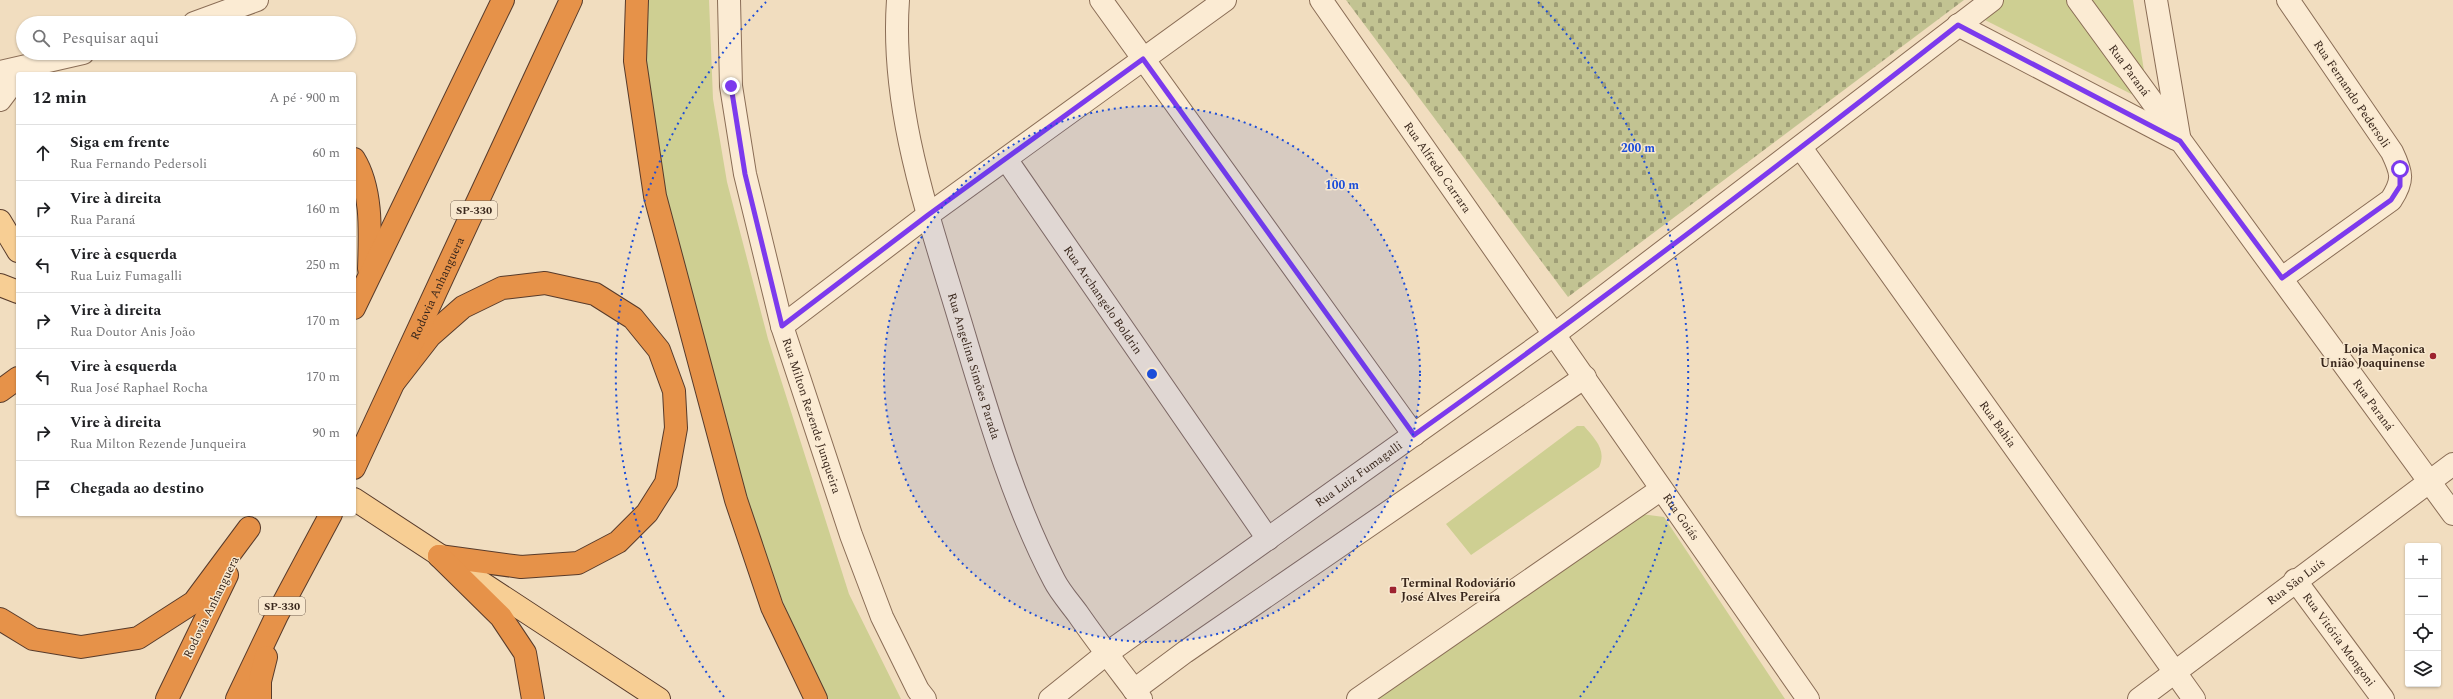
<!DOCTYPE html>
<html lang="pt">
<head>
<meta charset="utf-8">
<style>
	body { margin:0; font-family:Spectral,serif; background:#f2f2f2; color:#202124 }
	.controls { position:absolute; right:12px; bottom:12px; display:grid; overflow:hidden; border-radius:4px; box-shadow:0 1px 3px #0004 }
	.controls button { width:36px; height:36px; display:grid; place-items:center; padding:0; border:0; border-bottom:1px solid #e0e0e0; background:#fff; color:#202124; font:20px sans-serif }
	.stop { position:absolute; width:12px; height:12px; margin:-9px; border:3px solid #7c3aed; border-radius:50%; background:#fff }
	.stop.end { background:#7c3aed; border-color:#fff; box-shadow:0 1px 4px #0008 }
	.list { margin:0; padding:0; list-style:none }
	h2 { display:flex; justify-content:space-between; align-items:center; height:52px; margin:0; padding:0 16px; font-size:17px }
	h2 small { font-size:13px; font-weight:400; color:#757577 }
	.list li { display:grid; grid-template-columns:26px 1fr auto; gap:12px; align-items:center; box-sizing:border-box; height:56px; padding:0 16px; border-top:1px solid #e0e0e0 }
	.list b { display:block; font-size:15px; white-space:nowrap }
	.list p { margin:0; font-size:13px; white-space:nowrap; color:#757577 }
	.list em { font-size:13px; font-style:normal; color:#757577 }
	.icon { flex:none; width:22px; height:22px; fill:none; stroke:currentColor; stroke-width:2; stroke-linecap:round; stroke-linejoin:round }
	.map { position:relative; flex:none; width:2453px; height:699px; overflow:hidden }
	.search { position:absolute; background:#fff; box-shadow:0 1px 3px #0004; left:16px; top:16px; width:340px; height:44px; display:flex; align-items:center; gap:10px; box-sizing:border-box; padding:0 14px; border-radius:22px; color:#757577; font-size:15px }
	.panel { position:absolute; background:#fff; box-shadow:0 1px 3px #0004; left:16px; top:72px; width:340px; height:444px; border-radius:4px }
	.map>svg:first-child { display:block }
</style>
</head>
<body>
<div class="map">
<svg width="2453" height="699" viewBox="0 0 2453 699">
	<defs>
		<pattern id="cemetery-stones" width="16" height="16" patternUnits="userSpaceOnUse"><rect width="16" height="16" fill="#c2c392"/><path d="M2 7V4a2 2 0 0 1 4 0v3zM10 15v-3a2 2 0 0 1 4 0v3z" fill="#9f9e76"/></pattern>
	</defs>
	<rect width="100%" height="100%" fill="#f1ddbf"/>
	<path fill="url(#cemetery-stones)" d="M1346,0h618l-396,297z"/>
	<path fill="#cecf92" d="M645,0h64l4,99 14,83 41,157 81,255 52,105h-73l-12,-20 -59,-138 -94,-345 -19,-139z
		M2004,0h129l16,103 -170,-86z
		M1577,426h7c11,13 23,24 15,41l-128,88 -25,-31z
		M1641,514l23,3 121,182h-410z"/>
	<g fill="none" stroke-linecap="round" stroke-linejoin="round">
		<g stroke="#8a6d56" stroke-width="24">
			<g id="minor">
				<path id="s1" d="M729,0l2,86 14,88 37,152 69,209 31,82 36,73 7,9"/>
				<path id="s2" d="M898,0c-8,110 31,217 62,321 26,86 52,179 94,259 6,12 16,23 24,34 20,29 42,57 63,85"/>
				<path d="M1101,0l313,435"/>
				<path id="s3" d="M1321,0l487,699"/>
				<path id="s4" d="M2078,0l375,514"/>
				<path d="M2156,0l23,136"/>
				<path d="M194,23l63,-23"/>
				<path d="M1958,25l218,114"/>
				<path d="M0,72l83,-19"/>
				<path d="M0,100l9,-12 9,-6"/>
				<path id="s5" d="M1801,148l393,551"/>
				<path id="s6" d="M1006,159l262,380"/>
				<path d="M2282,278l109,-78c13,-20 11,-27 1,-48l-104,-152"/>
				<path d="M782,326l146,-111 297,-215"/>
				<path id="s7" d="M2295,580l88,119"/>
				<path d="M1134,690l51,-38 400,-275"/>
				<path id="s8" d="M1050,699l56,-45 449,-320 437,-334"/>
				<path d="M1358,699l302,-209"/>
				<path id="s9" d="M2139,699l314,-235"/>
			</g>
		</g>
		<g stroke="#583b2b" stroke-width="24">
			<path id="major" d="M0,221l18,30
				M0,285l18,7
				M354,499l305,200"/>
		</g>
		<g stroke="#583b2b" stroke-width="24">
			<g id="highway">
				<path d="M637,0l-2,61 20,135 81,304 36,107 44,92"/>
				<path d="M354,159c19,31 16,76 15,110"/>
				<path d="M354,308l149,-308"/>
				<path d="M395,381l35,-45 33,-29 39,-19 43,-5 50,11 38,24 26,32 15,41 2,37 -10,55 -19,30 -29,29 -40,21 -57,4 -82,-11"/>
				<path d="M0,391l18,-13"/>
				<path id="s10" d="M354,468l217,-468"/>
				<path d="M439,556l62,61 24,36 8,46"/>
				<path d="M0,619l33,20 48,8 57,-9 56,-36 55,-74"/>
				<path d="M167,699l60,-124"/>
				<path d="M237,699l40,-84 54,-101"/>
				<path d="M260,699v-18l6,-24"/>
			</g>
		</g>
		<use href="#minor" stroke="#fbebd3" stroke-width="22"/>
		<use href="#major" stroke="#f7ce94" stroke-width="22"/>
		<use href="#highway" stroke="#e69249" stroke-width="22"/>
	</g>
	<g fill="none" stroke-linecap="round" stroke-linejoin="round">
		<path stroke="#7c3aed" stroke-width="5" d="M731,86l14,88 37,152 146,-111 215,-156 271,376c185,-132 366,-270 544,-410l222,116 102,137 109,-78 9,-14v-17"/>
	</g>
	<circle cx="1152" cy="374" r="268" fill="#1d4ed8" fill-opacity=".12"/>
	<g fill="none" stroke="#1d4ed8" stroke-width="2" stroke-dasharray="2 4">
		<circle cx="1152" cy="374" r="268"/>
		<path d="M724 697A536 536 0 0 1 766 2M1538 2A536 536 0 0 1 1580 697"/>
	</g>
	<g fill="#9d222f" stroke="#f8e8cf" stroke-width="1.5">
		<circle cx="2433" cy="356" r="4"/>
		<rect x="1389" y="586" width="8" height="8" rx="2"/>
	</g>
	<g text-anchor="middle" stroke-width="3" stroke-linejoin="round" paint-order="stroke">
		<g fill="#f8e8cf" stroke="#726152" stroke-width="1">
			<rect x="451" y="201" width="46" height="18" rx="3"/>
			<rect x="259" y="597" width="46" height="18" rx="3"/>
		</g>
		<g font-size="11" font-weight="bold" fill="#39271c">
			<text x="474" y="214">SP-330</text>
			<text x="282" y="610">SP-330</text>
		</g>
		<g font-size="12" fill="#39271c" stroke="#f8e8cf">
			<text dy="4" stroke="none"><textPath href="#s4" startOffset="87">Rua Paraná</textPath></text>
			<text transform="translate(2352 94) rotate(56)" y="4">Rua Fernando Pedersoli</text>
			<text dy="4" stroke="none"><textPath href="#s3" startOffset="204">Rua Alfredo Carrara</textPath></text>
			<text dy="4" stroke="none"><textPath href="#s10" startOffset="198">Rodovia Anhanguera</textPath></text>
			<text dy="4" stroke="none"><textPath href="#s6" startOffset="171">Rua Archangelo Boldrin</textPath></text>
			<text dy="4" stroke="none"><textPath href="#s2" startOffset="376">Rua Angelina Simões Parada</textPath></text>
			<text dy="4" stroke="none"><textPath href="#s4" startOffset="501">Rua Paraná</textPath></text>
			<text dy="4" stroke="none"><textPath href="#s1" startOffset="426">Rua Milton Rezende Junqueira</textPath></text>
			<text dy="4" stroke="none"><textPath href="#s5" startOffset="339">Rua Bahia</textPath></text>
			<text dy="4" stroke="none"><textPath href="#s8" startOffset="382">Rua Luiz Fumagalli</textPath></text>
			<text dy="4" stroke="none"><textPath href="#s3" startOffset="630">Rua Goiás</textPath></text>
			<text dy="4" stroke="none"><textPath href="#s9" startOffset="196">Rua São Luís</textPath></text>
			<text transform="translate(211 607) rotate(-64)" y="4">Rodovia Anhanguera</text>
			<text dy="4" stroke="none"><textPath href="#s7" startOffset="74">Rua Vitória Mongoni</textPath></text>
		</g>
		<g font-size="12" font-weight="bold" fill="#39271c" stroke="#f8e8cf" text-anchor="end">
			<text x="2425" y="353">Loja Maçonica<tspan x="2425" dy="14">União Joaquinense</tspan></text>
			<text x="1401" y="587" text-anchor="start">Terminal Rodoviário<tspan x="1401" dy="14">José Alves Pereira</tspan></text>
		</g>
	</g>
	<circle cx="1152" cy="374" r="6" fill="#1d4ed8" stroke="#f8e8cf" stroke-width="2"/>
	<g font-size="12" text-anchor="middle" font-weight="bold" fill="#1d4ed8" stroke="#f8e8cf" stroke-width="3" stroke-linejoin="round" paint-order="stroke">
		<text x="1638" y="152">200 m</text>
		<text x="1342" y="189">100 m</text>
	</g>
</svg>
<div class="controls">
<button>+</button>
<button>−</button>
<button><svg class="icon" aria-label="locate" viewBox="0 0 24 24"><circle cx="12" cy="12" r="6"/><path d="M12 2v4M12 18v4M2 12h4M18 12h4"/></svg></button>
<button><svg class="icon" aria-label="layers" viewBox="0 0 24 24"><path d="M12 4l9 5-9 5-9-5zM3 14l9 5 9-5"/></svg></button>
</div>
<div class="stop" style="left:2400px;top:169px"></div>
<div class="stop end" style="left:731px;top:86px"></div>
<div class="search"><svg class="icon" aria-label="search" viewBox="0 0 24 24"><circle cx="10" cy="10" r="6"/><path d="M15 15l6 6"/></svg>Pesquisar aqui</div>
<section class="panel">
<h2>12 min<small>A pé · 900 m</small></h2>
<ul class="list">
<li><svg class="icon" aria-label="ahead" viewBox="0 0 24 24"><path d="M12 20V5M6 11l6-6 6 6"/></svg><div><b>Siga em frente</b><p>Rua Fernando Pedersoli</p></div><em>60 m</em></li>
<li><svg class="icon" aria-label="right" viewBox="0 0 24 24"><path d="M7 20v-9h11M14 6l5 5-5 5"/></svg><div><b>Vire à direita</b><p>Rua Paraná</p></div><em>160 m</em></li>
<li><svg class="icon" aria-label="left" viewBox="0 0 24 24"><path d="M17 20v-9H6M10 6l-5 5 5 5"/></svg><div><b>Vire à esquerda</b><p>Rua Luiz Fumagalli</p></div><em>250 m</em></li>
<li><svg class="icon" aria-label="right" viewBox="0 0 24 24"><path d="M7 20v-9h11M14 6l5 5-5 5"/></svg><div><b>Vire à direita</b><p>Rua Doutor Anis João</p></div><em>170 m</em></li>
<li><svg class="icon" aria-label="left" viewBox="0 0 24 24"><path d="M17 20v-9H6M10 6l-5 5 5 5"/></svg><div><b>Vire à esquerda</b><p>Rua José Raphael Rocha</p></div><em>170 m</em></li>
<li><svg class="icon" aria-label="right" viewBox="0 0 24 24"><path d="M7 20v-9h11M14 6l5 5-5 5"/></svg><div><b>Vire à direita</b><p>Rua Milton Rezende Junqueira</p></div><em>90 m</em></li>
<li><svg class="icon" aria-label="arrive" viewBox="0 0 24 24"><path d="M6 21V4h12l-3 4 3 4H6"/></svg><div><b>Chegada ao destino</b></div></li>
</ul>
</section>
</div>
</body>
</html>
